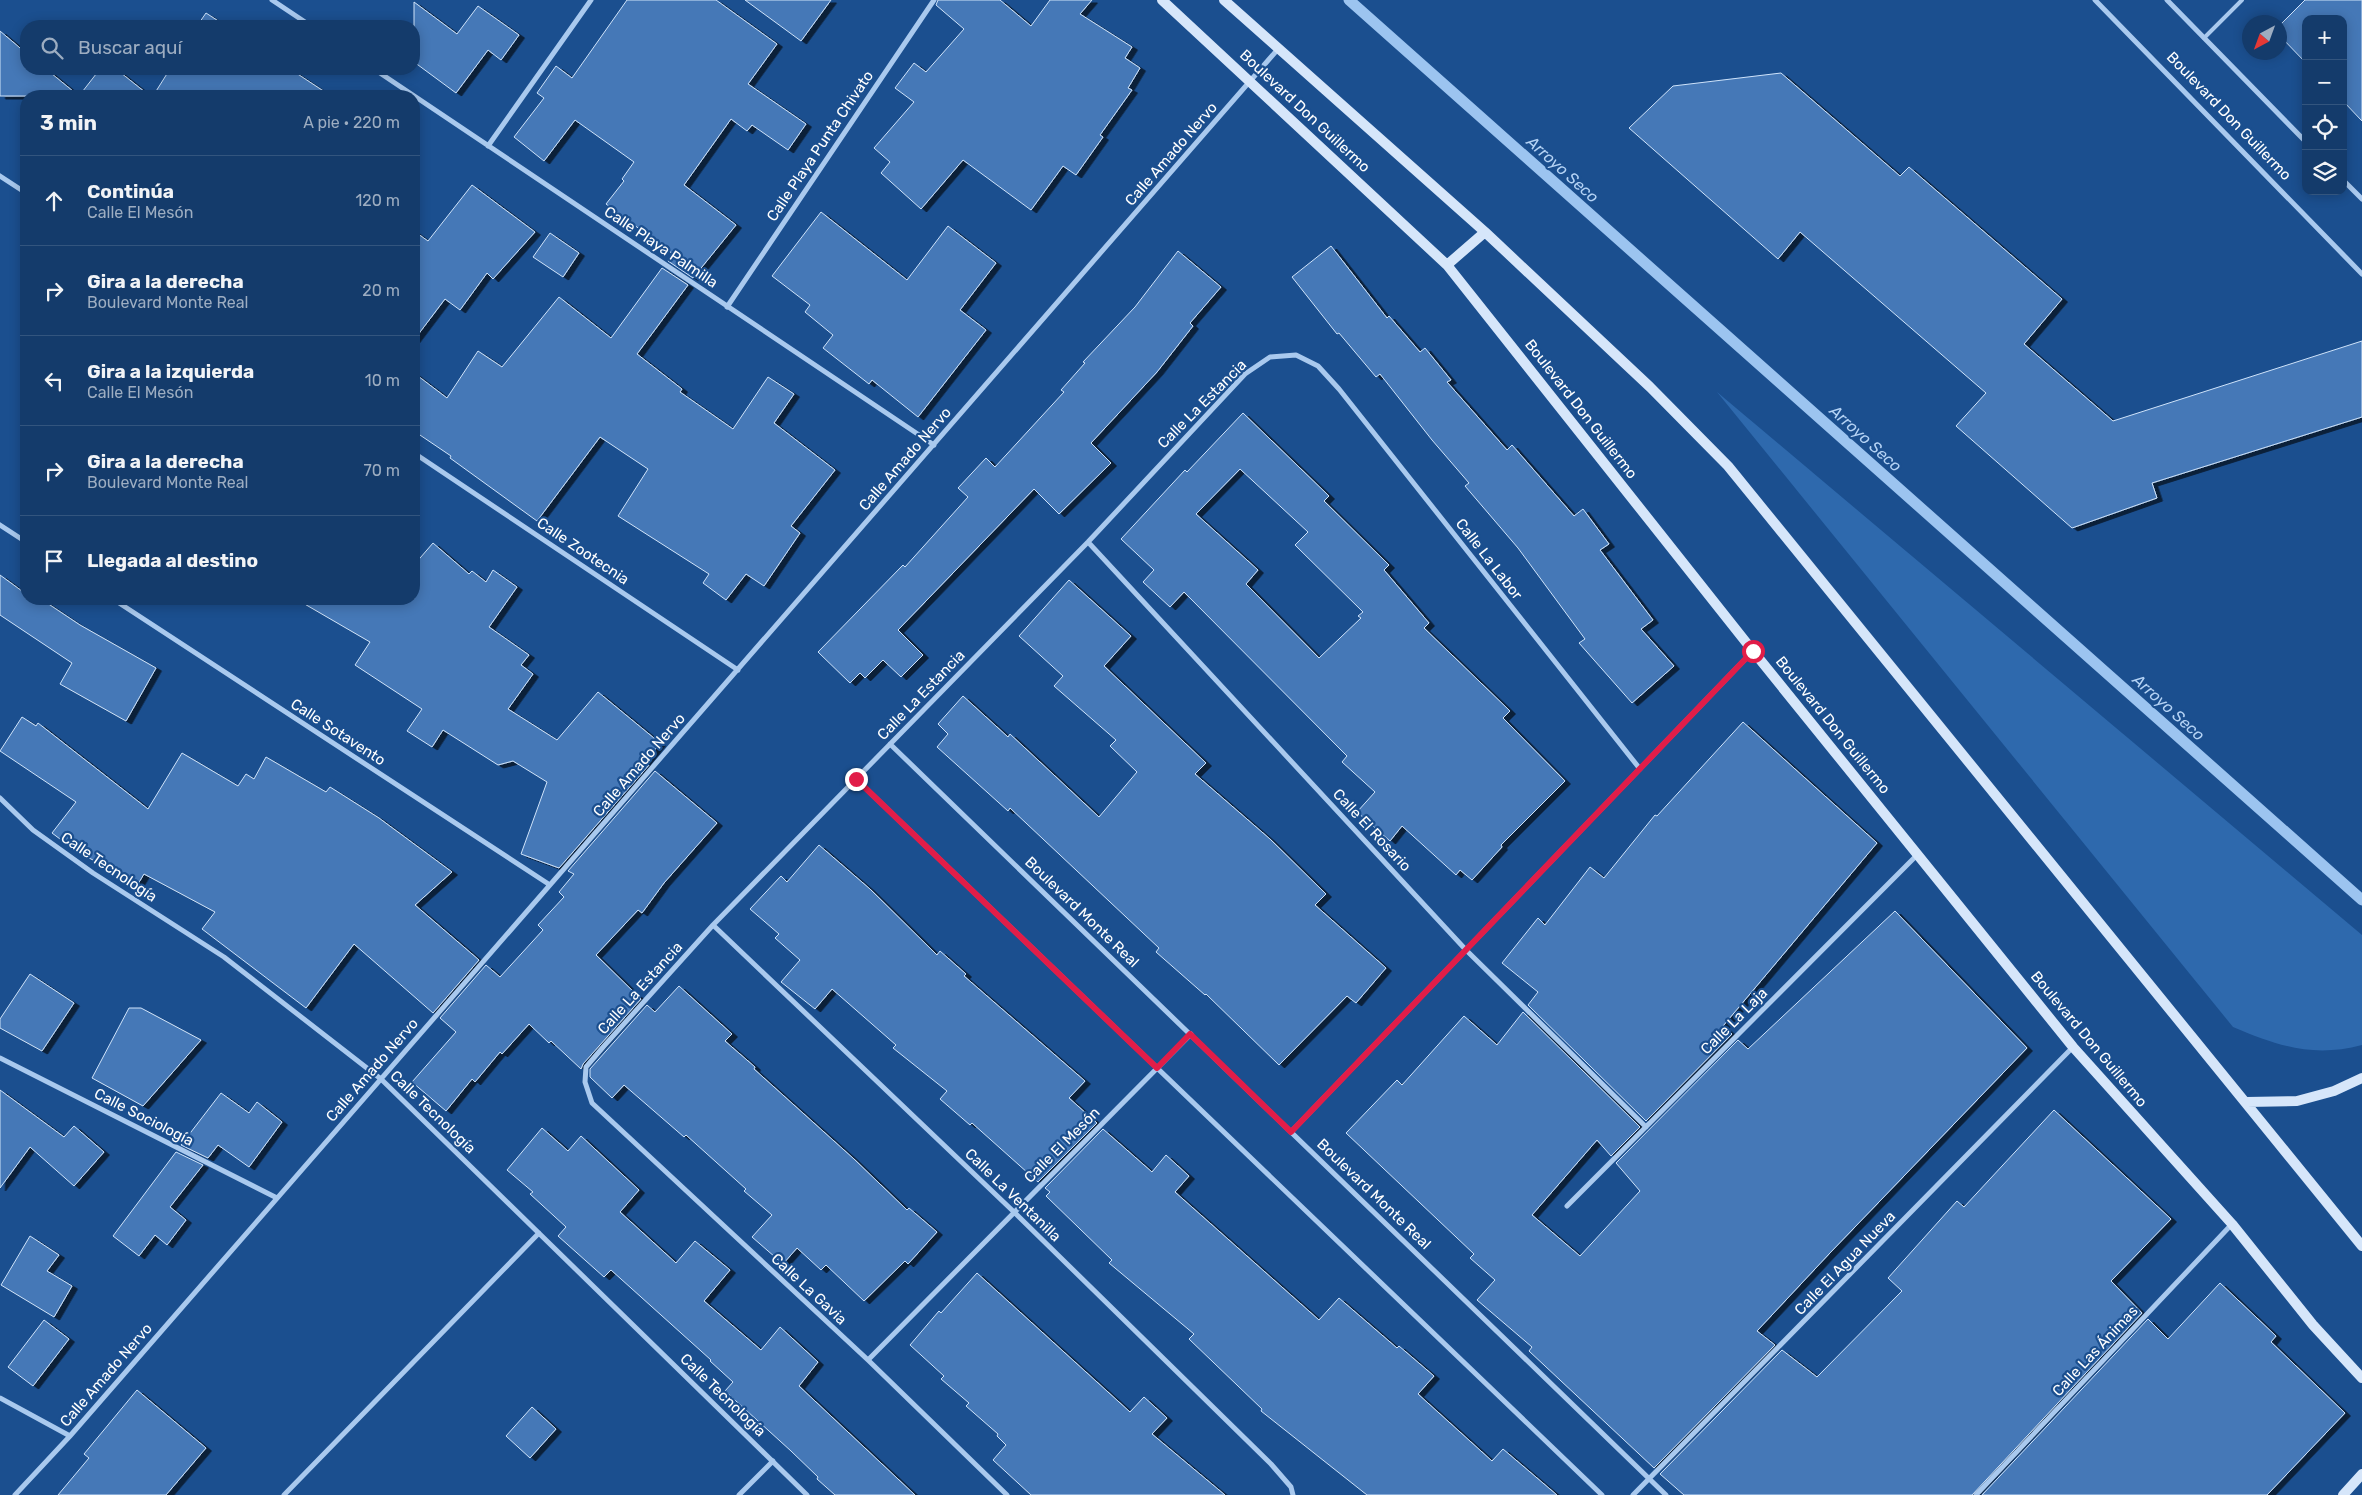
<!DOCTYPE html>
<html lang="es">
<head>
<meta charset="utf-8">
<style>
	body { margin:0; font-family:Rubik,sans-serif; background:#214673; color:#f1f3f6 }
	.controls { position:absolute; right:15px; top:15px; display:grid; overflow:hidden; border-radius:10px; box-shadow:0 2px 12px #0003 }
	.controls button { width:45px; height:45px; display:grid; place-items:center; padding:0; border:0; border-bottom:1px solid #33557e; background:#143b6b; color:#f1f3f6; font:25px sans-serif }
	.compass { position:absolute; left:2242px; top:15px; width:45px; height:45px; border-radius:50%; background:#143b6b; box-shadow:0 2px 12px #0003; rotate:221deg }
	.stop { position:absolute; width:15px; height:15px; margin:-11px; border:4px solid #e11d48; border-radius:50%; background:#fff }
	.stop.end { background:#e11d48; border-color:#fff; box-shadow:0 1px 5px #0008 }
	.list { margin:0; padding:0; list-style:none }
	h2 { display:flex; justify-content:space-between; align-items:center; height:65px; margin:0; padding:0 20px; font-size:21px }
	h2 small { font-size:16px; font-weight:400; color:#9dadc1 }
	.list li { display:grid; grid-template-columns:32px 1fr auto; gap:15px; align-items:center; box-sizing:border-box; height:90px; padding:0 20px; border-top:1px solid #33557e }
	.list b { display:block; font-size:19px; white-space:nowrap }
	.list p { margin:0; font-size:16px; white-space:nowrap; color:#9dadc1 }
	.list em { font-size:16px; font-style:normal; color:#9dadc1 }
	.icon { flex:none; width:28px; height:28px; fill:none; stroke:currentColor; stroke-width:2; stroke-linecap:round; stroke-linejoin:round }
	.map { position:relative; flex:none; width:2362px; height:1495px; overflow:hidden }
	.search { position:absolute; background:#143b6b; box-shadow:0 2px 12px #0003; left:20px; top:20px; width:400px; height:55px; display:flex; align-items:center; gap:12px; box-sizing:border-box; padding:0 18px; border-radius:20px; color:#9dadc1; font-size:19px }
	.panel { position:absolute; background:#143b6b; box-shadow:0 2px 12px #0003; left:20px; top:90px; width:400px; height:515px; border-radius:20px }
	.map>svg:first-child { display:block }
</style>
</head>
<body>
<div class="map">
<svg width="2362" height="1495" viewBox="0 0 2362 1495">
	<defs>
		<filter id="shadow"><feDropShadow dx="5.5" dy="3" stdDeviation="0" flood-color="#0009"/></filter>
	</defs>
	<rect width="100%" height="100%" fill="#1b4f8f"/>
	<path fill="#2e69ad" d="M1717,392l645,543v110c-49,13 -84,1 -129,-18z"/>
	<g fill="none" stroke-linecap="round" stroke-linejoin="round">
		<path stroke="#9cc4f0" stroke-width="11" d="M1349,0l1013,900"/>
	</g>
	<path fill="#4478b7" stroke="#cfe3fa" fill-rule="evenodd" filter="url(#shadow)" d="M627,0h89l61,44 -29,40 58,40 -18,26 -36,-25 -5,6 -16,-12 -47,66 52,40 -43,53 -25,-17 5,-7 -67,-50 18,-23 -2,-2 12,-17 -59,-42 -31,41 -30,-24 30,-39 -7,-5 19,-27 16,12z
		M745,0h86l-30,41z
		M938,0h62l31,26 19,-26h42l-12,14 52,33 -7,11 15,10 -12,20 4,2 -32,45 3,2 -27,38 -13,-9 -32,44 -68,-50 -42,49 -40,-36 9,-11 -16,-14 40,-46 -19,-14 19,-25 12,9 38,-43 -28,-24z
		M2305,0h57v121l-19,-20v-82h-37v44l-26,-27v-11z
		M414,2l43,32 21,-28 41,29 -18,25 -13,-10 -32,43 -42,-31z
		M206,13l20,13h-29z
		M0,31l26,22v16h20l33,27 21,-27h16l34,27h-150z
		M170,69h120l41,27h-178z
		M1781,73l119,103 9,-9 153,132 -38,45 89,77 249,-80v76l-210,66 5,15 -85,30 -116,-102 30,-33 -186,-161 -22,27 -149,-131 44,-42z
		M472,185l63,47 -42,47 -6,-6 -27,37 -15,-11 -31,41v-109l14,10z
		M821,212l86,68 41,-54 48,37 -36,47 26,20 -68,87 -46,-37 -3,4 -46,-36 10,-13 -28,-23 5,-7 -38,-29z
		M550,233l29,20 -16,24 -30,-20z
		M1331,246l56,72 2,-2 31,36 5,-4 26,32 -4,2 60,68 5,-5 62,71 9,-7 26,35 -9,6 53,70 -12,9 33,37 -42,37 -53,-60 6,-4 -67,-91 -53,-62 4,-3 -37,-43 -52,-66 -4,3 -37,-44 -2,1 -45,-57z
		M1178,251l43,36 -31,36 3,3 -36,46 -66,71 20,20 -52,51 -25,-25 -136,141 25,25 -22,22 -18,-17 -18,18 -5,-5 -10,10 -32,-31 85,-87 2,2 63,-70 -10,-9 28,-30 9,9 69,-75 -3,-2 24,-27 -2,-1 52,-55z
		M662,268l26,17 -51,69 45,35 -2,3 53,37 35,-52 26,17 -20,29 61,47 -44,56 9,7 -36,53 -18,-12 -20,26 -23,-17 6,-9 -91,-58 30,-47 -48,-32 -63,84 -87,-63 1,-2 -37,-25v-58l33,25 31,-47 24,16 57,-70 52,41z
		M1243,413l86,83 -5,5 65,64 -5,5 45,53 -5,5 86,83 -7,7 62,63 -64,64 1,2 -30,33 -12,-10 -4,5 -54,-49 -12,15 -33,-29 18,-20 -33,-30 5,-6 -163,-164 -14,15 -27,-25 11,-12 -33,-31 64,-69 2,2zM1240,469l68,63 -13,13 68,67 -5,4 3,2 -42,40 -73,-74 12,-14 -62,-56z
		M433,543l36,31 3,-3 14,11 7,-12 24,17 -28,40 40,28 -8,10 12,9 -25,35 49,31 41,-48 62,51 -15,19 4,3 -90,103 -38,-14 26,-72 -34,-21 -15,4 -55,-35 -11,17 -25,-16 15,-22 -67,-44 15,-23 -74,-43h118v-34z
		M0,575l26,19v5h15l39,26 76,43 -30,53 -66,-37 12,-21 -72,-48z
		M1069,580l62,56 -27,30 102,97 -11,11 75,65 56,55 -11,11 71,63 -30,35 -9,-7 -68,69 -73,-71 -1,1 -49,-43 3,-4 -149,-140 -2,3 -71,-64 11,-13 -10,-10 25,-28 45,41 2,-3 89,83 38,-45 -27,-26 6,-6 -62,-54 9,-10 -44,-40z
		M22,717l14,9 2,-3 110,86 34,-56 56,33 8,-12 8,5 12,-22 60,35 4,-5 49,31 73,54 -37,33 64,55 -46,53 -79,-69 -48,64 -104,-79 13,-17 -71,-38 -6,10 -62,-33 -24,-18 24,-31 -76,-51z
		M1743,722l134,121 -154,183 9,8 -86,87 -118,-116 10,-13 -36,-29 36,-45 7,7 45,-58 14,11 51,-63 2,1z
		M655,771l62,52 -53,60 -22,30 -4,-3 -42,45 45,44 -58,65 -2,5 -30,-28 -2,2 -20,-19 -27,30 -2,-2 -25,30 -3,-3 -26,32 -34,-29 44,-50 -16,-14 46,-53 14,12 43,-47 -5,-5 26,-28 -5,-5 15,-18 -6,-3z
		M819,845l51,44 67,66 3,-4 26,23 -2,2 121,105 -16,17 28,25 -59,59 -66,-59 -2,2 -30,-26 7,-8 -54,-43 3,-3 -64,-56 -17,20 -34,-27 19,-22 -25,-22 4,-4 -29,-25 31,-33 6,6z
		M1895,911l132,137 -198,206 -72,77 18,14 -121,123 -125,-117 3,-4 -55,-47 18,-20 -25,-22 4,-4 -128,-121 51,-53 5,5 62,-69 33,29 26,-33 117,115 -29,29 -14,-16 -65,75 48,41 60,-65 -24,-28 122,-123 10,9z
		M30,974l44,29 -32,48 -42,-23v-9z
		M679,986l53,48 -7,7 30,26 -1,2 100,90 53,51 2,-2 28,24 -29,32 -3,-3 -41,40 -38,-36 -5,5 -24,-22 -14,16 -31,-27 20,-22 -28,-24 2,-2 -60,-54 -2,2 -60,-52 -12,13 -22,-21v-8l57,-64 8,7z
		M129,1008h12l60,32 -58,66 -51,-28z
		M0,1090l64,47 10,-11 30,26 -30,34 -44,-39 -30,41z
		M221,1093l28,20 8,-11 25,20 -33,45 -31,-22 -10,13 -27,-13z
		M2054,1110l117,109 -60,62 31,32 -170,182h-288l-24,-21 122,-124 35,27 85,-86 -14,-13 69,-77 7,6z
		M542,1128l26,23 13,-15 58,54 -19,22 56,51 19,-22 35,29 -26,31 57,49 19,-23 38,35 -19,24 116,109h-80l-18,-16 1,-2 -27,-26 -66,-60 8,-9 -23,-21 1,-1 -100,-90 -7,7 -46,-41 8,-9 -36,-33 3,-2 -26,-22z
		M1103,1129l49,43 14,-17 23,21 -14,16 144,128 20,-22 58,50 2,-2 35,30 -16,18 74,67 11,-12 54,46h-190l-106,-84 1,-2 -73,-70 5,-5 -85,-71 3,-3 -66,-64 4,-4 -5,-4z
		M176,1152l27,13 -33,42 16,13 -19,25 -12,-10 -16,21 -26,-20z
		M30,1236l29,19 -12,16 25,15 -18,31 -53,-32z
		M977,1273l153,139 14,-15 23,21 -15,16 73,61h-194l-38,-35 13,-15 -9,-9 1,-2 -32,-28 3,-3 -28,-24 3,-3 -34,-31 29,-34 2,2z
		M2220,1283l56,53 -5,6 74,71 -78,82h-285l166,-176 20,20z
		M44,1320l25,19 -36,47 -25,-19z
		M137,1390l69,58 -40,47h-108l31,-37 -5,-4z
		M532,1407l24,22 -26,29 -24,-22z"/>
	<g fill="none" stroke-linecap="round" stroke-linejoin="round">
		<path stroke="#a9c9ee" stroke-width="4" d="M2204,38l38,-38"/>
		<path stroke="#a9c9ee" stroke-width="5" d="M272,0l39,26
			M2095,0l267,274
			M2167,0l139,142
			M374,69l560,376
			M488,146l103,-146
			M0,176l26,17
			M2343,180l19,19
			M727,307l207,-307
			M414,453l324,217
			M0,525l26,17
			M1088,542l378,408 180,177
			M113,599l437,286
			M890,744l776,751
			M856,779l746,716
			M0,798l33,32 60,43 131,84 157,122 426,416
			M713,925l301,287 257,252 20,23 2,8
			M0,1058l277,140
			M1291,1132l462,-481
			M1567,1206l351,-352
			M868,1360l323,-326
			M0,1398l70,38
			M15,1495l55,-59 1208,-1387
			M284,1495l255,-262
			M739,1495l34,-34
			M1007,1495l-139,-135 -276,-257 -7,-21 1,-15 18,-21 109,-121 375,-383 157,-168 25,-17 26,-2 22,11 21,23 301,380
			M1633,1495l440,-448
			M1976,1495l256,-271"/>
		<path stroke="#d6e6fa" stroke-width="10" d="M1162,0l285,265 306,386 320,396 159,177 81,101 49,53
			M1224,0l261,232 165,155 78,79 634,780
			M1447,265l38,-33
			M2247,1102l50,-1 37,-10 28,-13
			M2343,1495l19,-21"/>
	</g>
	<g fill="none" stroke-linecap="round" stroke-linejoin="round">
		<path stroke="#e11d48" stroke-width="6" d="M856,779l301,289 33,-34 101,98 462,-481"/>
	</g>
	<g text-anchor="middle" stroke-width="4.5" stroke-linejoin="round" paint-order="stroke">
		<g font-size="15" fill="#fff" stroke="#1b4f8f">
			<text transform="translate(1305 111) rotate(43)" y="5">Boulevard Don Guillermo</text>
			<text transform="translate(2229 116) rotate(46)" y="5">Boulevard Don Guillermo</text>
			<text transform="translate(820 146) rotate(-56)" y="5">Calle Playa Punta Chivato</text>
			<text transform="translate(1171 154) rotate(-49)" y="5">Calle Amado Nervo</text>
			<text transform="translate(661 247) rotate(34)" y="5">Calle Playa Palmilla</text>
			<text transform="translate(1202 404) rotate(-45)" y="5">Calle La Estancia</text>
			<text transform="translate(1581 409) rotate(52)" y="5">Boulevard Don Guillermo</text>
			<text transform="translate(905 459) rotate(-49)" y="5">Calle Amado Nervo</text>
			<text transform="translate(583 551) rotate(34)" y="5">Calle Zootecnia</text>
			<text transform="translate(1489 559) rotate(52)" y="5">Calle La Labor</text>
			<text transform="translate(921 695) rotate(-46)" y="5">Calle La Estancia</text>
			<text transform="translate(1833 725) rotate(51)" y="5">Boulevard Don Guillermo</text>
			<text transform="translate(338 732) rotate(33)" y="5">Calle Sotavento</text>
			<text transform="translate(639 765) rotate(-49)" y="5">Calle Amado Nervo</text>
			<text transform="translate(1372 830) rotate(47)" y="5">Calle El Rosario</text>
			<text transform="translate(109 867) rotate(34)" y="5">Calle Tecnología</text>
			<text transform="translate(1082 912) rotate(44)" y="5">Boulevard Monte Real</text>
			<text transform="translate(640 988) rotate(-48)" y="5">Calle La Estancia</text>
			<text transform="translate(1734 1021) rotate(-45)" y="5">Calle La Laja</text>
			<text transform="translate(2089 1039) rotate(50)" y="5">Boulevard Don Guillermo</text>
			<text transform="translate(372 1070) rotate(-49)" y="5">Calle Amado Nervo</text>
			<text transform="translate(433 1112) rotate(44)" y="5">Calle Tecnología</text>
			<text transform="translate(144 1117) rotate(27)" y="5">Calle Sociología</text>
			<text transform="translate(1062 1145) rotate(-45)" y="5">Calle El Mesón</text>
			<text transform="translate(1374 1194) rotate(44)" y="5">Boulevard Monte Real</text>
			<text transform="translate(1013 1195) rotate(44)" y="5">Calle La Ventanilla</text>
			<text transform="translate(1845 1263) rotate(-46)" y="5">Calle El Agua Nueva</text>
			<text transform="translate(809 1289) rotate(43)" y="5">Calle La Gavia</text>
			<text transform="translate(2095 1351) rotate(-47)" y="5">Calle Las Ánimas</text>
			<text transform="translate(106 1375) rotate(-49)" y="5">Calle Amado Nervo</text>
			<text transform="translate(723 1395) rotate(44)" y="5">Calle Tecnología</text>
		</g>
		<g font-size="16" font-style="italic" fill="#b5d3f5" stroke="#1b4f8f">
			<text transform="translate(1563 169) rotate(42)" y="6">Arroyo Seco</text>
			<text transform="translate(1866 438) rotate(42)" y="6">Arroyo Seco</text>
			<text transform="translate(2169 707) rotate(42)" y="6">Arroyo Seco</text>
		</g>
	</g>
</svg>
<div class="controls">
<button>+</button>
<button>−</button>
<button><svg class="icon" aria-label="locate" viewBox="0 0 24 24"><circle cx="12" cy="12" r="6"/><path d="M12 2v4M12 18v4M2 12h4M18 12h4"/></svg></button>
<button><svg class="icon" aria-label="layers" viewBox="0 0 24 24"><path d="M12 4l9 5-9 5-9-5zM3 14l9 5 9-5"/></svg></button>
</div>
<svg class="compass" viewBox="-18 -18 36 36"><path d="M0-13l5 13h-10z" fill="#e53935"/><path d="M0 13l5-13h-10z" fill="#9dadc1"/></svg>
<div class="stop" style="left:1753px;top:651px"></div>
<div class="stop end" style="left:856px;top:779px"></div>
<div class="search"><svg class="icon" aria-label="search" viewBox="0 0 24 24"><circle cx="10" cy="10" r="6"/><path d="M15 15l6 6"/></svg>Buscar aquí</div>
<section class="panel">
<h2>3 min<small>A pie · 220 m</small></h2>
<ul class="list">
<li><svg class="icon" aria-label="ahead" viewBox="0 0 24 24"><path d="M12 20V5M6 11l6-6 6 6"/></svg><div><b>Continúa</b><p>Calle El Mesón</p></div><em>120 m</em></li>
<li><svg class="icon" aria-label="right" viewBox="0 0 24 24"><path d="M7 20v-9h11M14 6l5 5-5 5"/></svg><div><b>Gira a la derecha</b><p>Boulevard Monte Real</p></div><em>20 m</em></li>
<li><svg class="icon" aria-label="left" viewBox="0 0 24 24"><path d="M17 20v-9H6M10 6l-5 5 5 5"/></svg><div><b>Gira a la izquierda</b><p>Calle El Mesón</p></div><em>10 m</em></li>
<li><svg class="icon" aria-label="right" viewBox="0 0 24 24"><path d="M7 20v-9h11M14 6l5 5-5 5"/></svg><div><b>Gira a la derecha</b><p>Boulevard Monte Real</p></div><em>70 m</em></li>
<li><svg class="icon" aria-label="arrive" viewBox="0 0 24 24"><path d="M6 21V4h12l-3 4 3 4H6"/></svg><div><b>Llegada al destino</b></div></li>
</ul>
</section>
</div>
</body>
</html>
